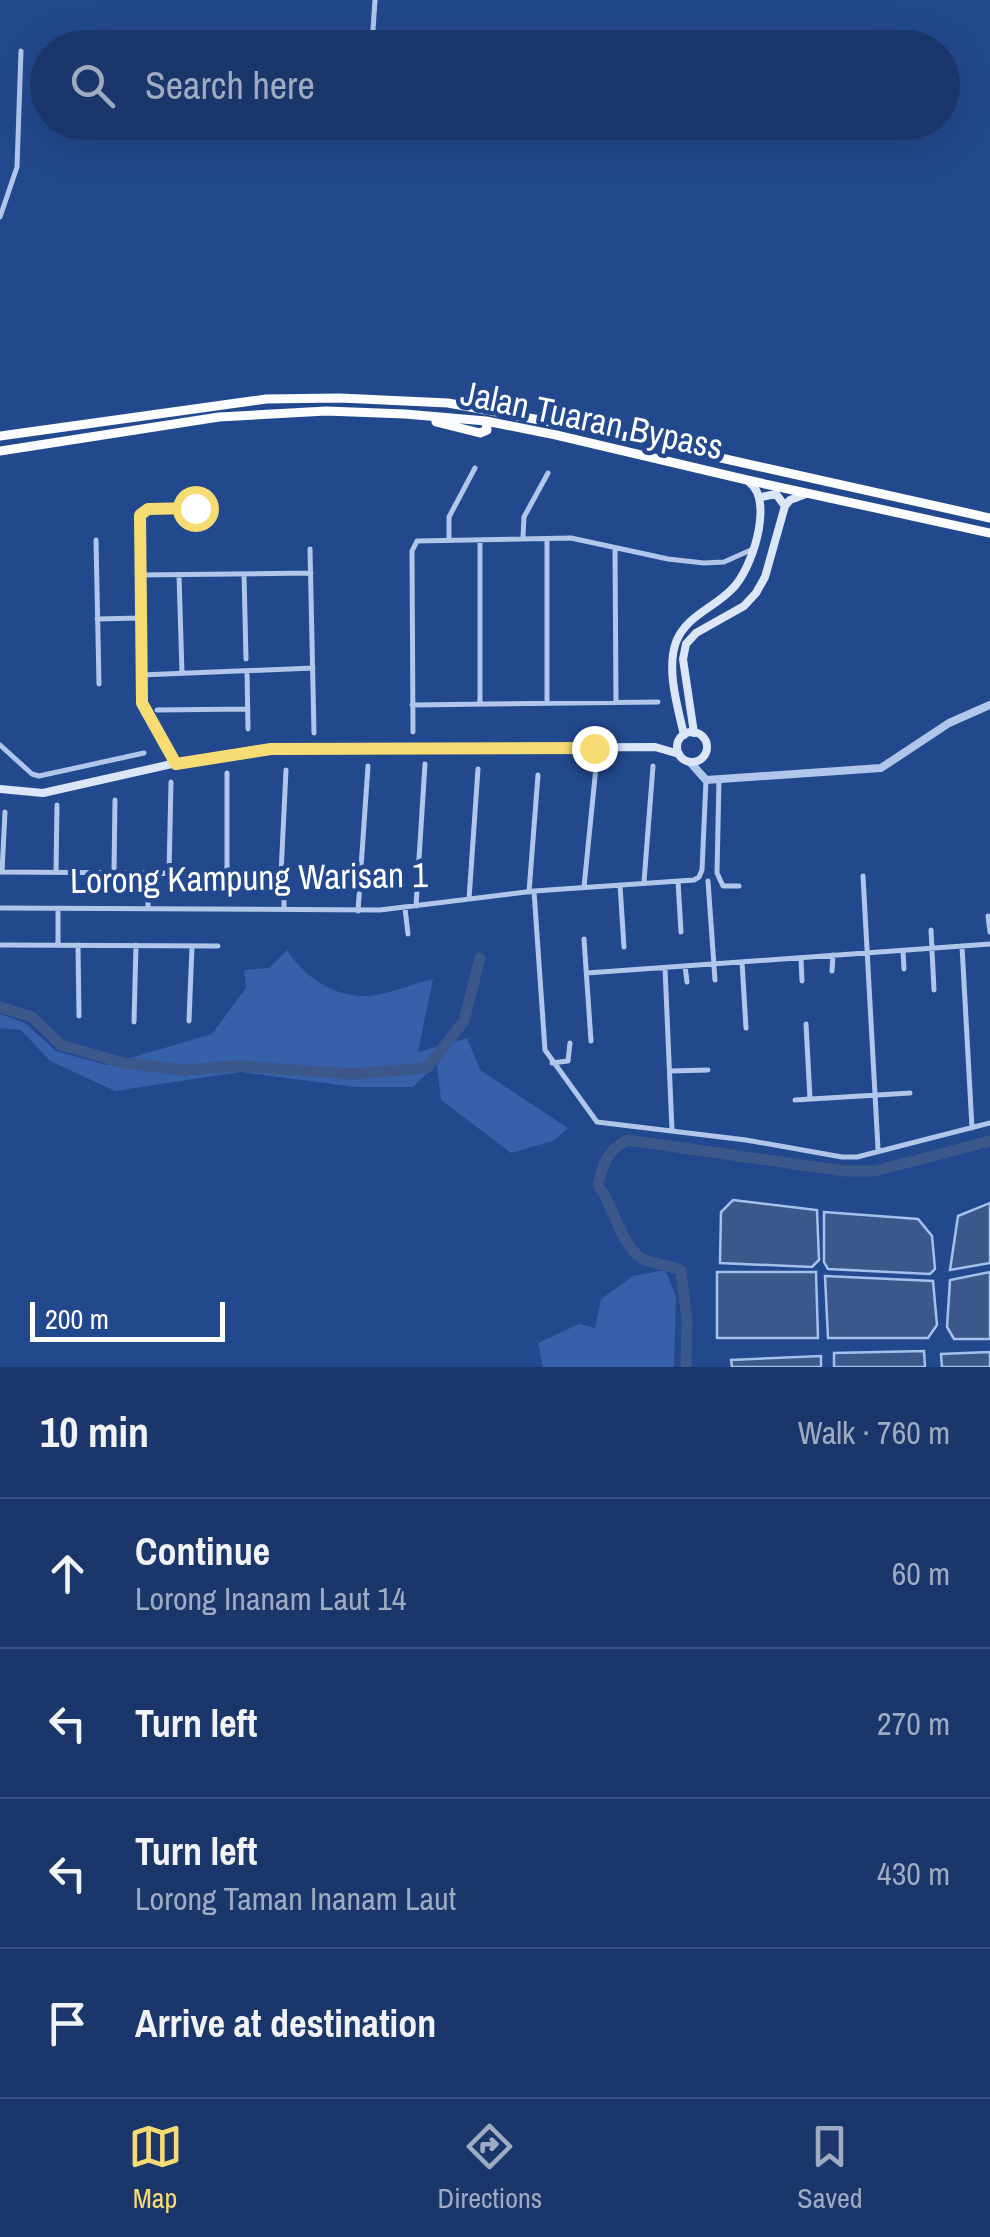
<!DOCTYPE html>
<html lang="en">
<head>
<meta charset="utf-8">
<style>
	body { margin:0; font-family:"Archivo Narrow",sans-serif; background:#274172; color:#f1f3f6 }
	.scale { position:absolute; left:30px; bottom:25px; width:195px; box-sizing:border-box; padding-left:10px; border:5px solid #fff; border-top:0; font-size:28px; line-height:35px; white-space:nowrap; color:#fff; -webkit-text-stroke:8px #22488d; paint-order:stroke }
	.stop { position:absolute; width:30px; height:30px; margin:-22px; border:8px solid #f7dc73; border-radius:50%; background:#fff }
	.stop.end { background:#f7dc73; border-color:#fff; box-shadow:0 2px 10px #0008 }
	.list { margin:0; padding:0; list-style:none }
	h2 { display:flex; justify-content:space-between; align-items:center; height:130px; margin:0; padding:0 40px; font-size:42px }
	h2 small { font-size:32px; font-weight:400; color:#9fabc1 }
	.list li { display:grid; grid-template-columns:65px 1fr auto; gap:30px; align-items:center; box-sizing:border-box; height:150px; padding:0 40px; border-top:2px solid #38507e }
	.list b { display:block; font-size:38px; white-space:nowrap }
	.list p { margin:0; font-size:32px; white-space:nowrap; color:#9fabc1 }
	.list em { font-size:32px; font-style:normal; color:#9fabc1 }
	.icon { flex:none; width:55px; height:55px; fill:none; stroke:currentColor; stroke-width:2; stroke-linecap:round; stroke-linejoin:round }
	.map { position:relative; flex:none; width:990px; height:1367px; overflow:hidden }
	.search { position:absolute; background:#1a366a; box-shadow:0 10px 40px #0002; left:30px; right:30px; top:30px; height:110px; display:flex; align-items:center; gap:25px; box-sizing:border-box; padding:0 35px; border-radius:55px; color:#9fabc1; font-size:38px }
	.sheet { height:730px; background:#1a366a }
	nav { display:flex; justify-content:space-around; align-items:center; box-sizing:border-box; height:140px; border-top:2px solid #38507e; background:#1a366a; font-size:28px; color:#9fabc1 }
	nav a { display:grid; justify-items:center; gap:5px }
	nav .on { color:#f7dc73 }
	.map>svg:first-child { display:block }
</style>
</head>
<body>
<div class="map">
<svg width="990" height="1367" viewBox="0 0 990 1367">
	<rect width="100%" height="100%" fill="#22488d"/>
	<path fill="#3660aa" d="M287,950c17,27 48,48 82,46 20,-2 43,-12 64,-17l-15,73 49,-14 13,32 88,58 -15,13 -42,12 -70,-53 -4,-37 -24,24h-58l-114,-15 -126,19 -65,-30 -29,-31 -21,-2v-14l25,9 31,28 50,14 106,-31 34,-46 -2,-18 25,-2z
		M665,1270l11,26 -2,71h-131l-5,-24 41,-19 16,4 6,-29 32,-23z"/>
	<path fill="#3c5789" stroke="#a4c0ec" stroke-width="2.5" d="M733,1200l84,10 2,50 -7,7 -92,-4 1,-51z
		M990,1203v60l-40,7 8,-54z
		M824,1212l94,7 14,17 3,33 -5,5 -102,-5 -4,-7z
		M717,1272h99l2,66h-101z
		M990,1272v67h-36l-7,-12 3,-47z
		M825,1276l108,5 4,44 -9,13h-100z
		M924,1351l1,16h-91v-14z
		M990,1352v15h-48l-1,-13z
		M821,1356v11h-89l-1,-7z"/>
	<g fill="none" stroke-linecap="round" stroke-linejoin="round">
		<path stroke="#3c5789" stroke-width="11" d="M0,1007l32,10 29,28 63,18 60,7 53,-4 115,8 75,-6 37,-47 16,-63
			M686,1367l1,-46 -6,-51c-11,-5 -27,-6 -38,-11 -21,-11 -30,-54 -45,-74 5,-22 9,-34 29,-45l217,31h31l115,-30"/>
		<path stroke="#b0c6eb" stroke-width="5" d="M301,35l68,2 4,-7 2,-30
			M0,217l17,-50 4,-116
			M523,537l1,-20 24,-44
			M449,538v-21l26,-49
			M96,540l3,144
			M480,540v164
			M615,548l1,154
			M310,549l4,184
			M244,574l2,85
			M139,575l172,-2
			M179,575l3,98
			M97,619l42,-1
			M247,671l1,58
			M141,675l172,-7
			M547,703v-164
			M412,705l246,-3
			M157,710l91,-1
			M413,732l-1,-181 5,-10 154,-3 97,21 36,4 20,-1 29,-13
			M0,745l32,29 7,2 105,-23
			M176,763l-34,-60 -2,-188 9,-6 46,-1
			M719,779l-2,94 6,13h16
			M0,872l281,2
			M2,872l3,-60
			M56,872l1,-67
			M114,872l1,-72
			M169,873l2,-91
			M227,873v-100
			M863,876l15,273
			M678,881l3,51
			M708,881l7,99
			M644,882l9,-116
			M620,885l4,62
			M584,887l12,-120
			M534,891l11,159 52,72 149,18 96,17h15l133,-34
			M529,892l9,-117
			M469,899l9,-130
			M416,906l9,-142
			M0,908l380,2 154,-19 160,-11 5,-3 3,-7 4,-90
			M148,908v-35
			M405,908l3,26
			M284,909v-27l-3,-8 5,-104
			M358,911l10,-145
			M988,916l2,16
			M931,930l3,60
			M584,939l7,102
			M0,945l218,1
			M58,945v-36
			M78,945l1,71
			M962,946l10,182
			M903,952l1,17
			M801,959l1,22
			M742,962l4,66
			M685,966l2,16
			M665,968l7,162
			M832,971l1,-16
			M587,973l403,-29
			M189,1021l3,-75
			M134,1022l2,-77
			M806,1024l4,75
			M552,1063l16,-2 2,-18
			M670,1071l38,-1
			M795,1100l115,-7"/>
		<path stroke="#b0c6eb" stroke-width="8" d="M690,762l16,18
			M706,780l175,-12 68,-45 41,-18"/>
		<path stroke="#dce6f9" stroke-width="8" d="M761,497l15,-3 9,12
			M677 747a15 15 0 1 1 30 0a15 15 0 1 1-30 0Z
			M694,733l-11,-74 3,-15 10,-11 48,-27 12,-13 9,-16 20,-71 5,-6 16,-6
			M684,735c-6,-27 -18,-65 -8,-93 10,-26 38,-34 56,-53 20,-19 42,-88 18,-106
			M0,789l43,4 133,-30 84,-14 395,-2 24,7"/>
		<path stroke="#fafcfe" stroke-width="9" d="M549,420l2,-9 9,-3 34,17
			M436,422l44,11 7,-3 -1,-9
			M0,436l266,-37 74,-1 108,5 157,29 385,86
			M0,451l219,-34 107,-6 79,3 81,7 70,14 191,45 243,53"/>
	</g>
	<g fill="none" stroke-linecap="round" stroke-linejoin="round">
		<path stroke="#f7dc73" stroke-width="12" d="M195,508l-47,1 -8,6 2,188 34,61 95,-15 323,-1"/>
	</g>
	<g text-anchor="middle" stroke-width="9" stroke-linejoin="round" paint-order="stroke">
		<g font-size="35" fill="#fff" stroke="#22488d">
			<text transform="translate(592 420) rotate(12)" y="12">Jalan Tuaran Bypass</text>
			<text transform="translate(249 878) rotate(-1)" y="12">Lorong Kampung Warisan 1</text>
		</g>
	</g>
</svg>
<div class="scale">200 m</div>
<div class="stop" style="left:195px;top:508px"></div>
<div class="stop end" style="left:594px;top:748px"></div>
<div class="search"><svg class="icon" aria-label="search" viewBox="0 0 24 24"><circle cx="10" cy="10" r="6"/><path d="M15 15l6 6"/></svg>Search here</div>
</div>
<section class="sheet">
<h2>10 min<small>Walk · 760 m</small></h2>
<ul class="list">
<li><svg class="icon" aria-label="ahead" viewBox="0 0 24 24"><path d="M12 20V5M6 11l6-6 6 6"/></svg><div><b>Continue</b><p>Lorong Inanam Laut 14</p></div><em>60 m</em></li>
<li><svg class="icon" aria-label="left" viewBox="0 0 24 24"><path d="M17 20v-9H6M10 6l-5 5 5 5"/></svg><div><b>Turn left</b></div><em>270 m</em></li>
<li><svg class="icon" aria-label="left" viewBox="0 0 24 24"><path d="M17 20v-9H6M10 6l-5 5 5 5"/></svg><div><b>Turn left</b><p>Lorong Taman Inanam Laut</p></div><em>430 m</em></li>
<li><svg class="icon" aria-label="arrive" viewBox="0 0 24 24"><path d="M6 21V4h12l-3 4 3 4H6"/></svg><div><b>Arrive at destination</b></div></li>
</ul>
</section>
<nav>
<a class="on"><svg class="icon" aria-label="map" viewBox="0 0 24 24"><path d="M3 6l6-2 6 2 6-2v14l-6 2-6-2-6 2zM9 4v14M15 6v14"/></svg>Map</a>
<a><svg class="icon" aria-label="directions" viewBox="0 0 24 24"><path d="M12 3l9 9-9 9-9-9zM9 14v-3h6M13 9l2 2-2 2"/></svg>Directions</a>
<a><svg class="icon" aria-label="saved" viewBox="0 0 24 24"><path d="M7 4h10v16l-5-4-5 4z"/></svg>Saved</a>
</nav>
</body>
</html>
